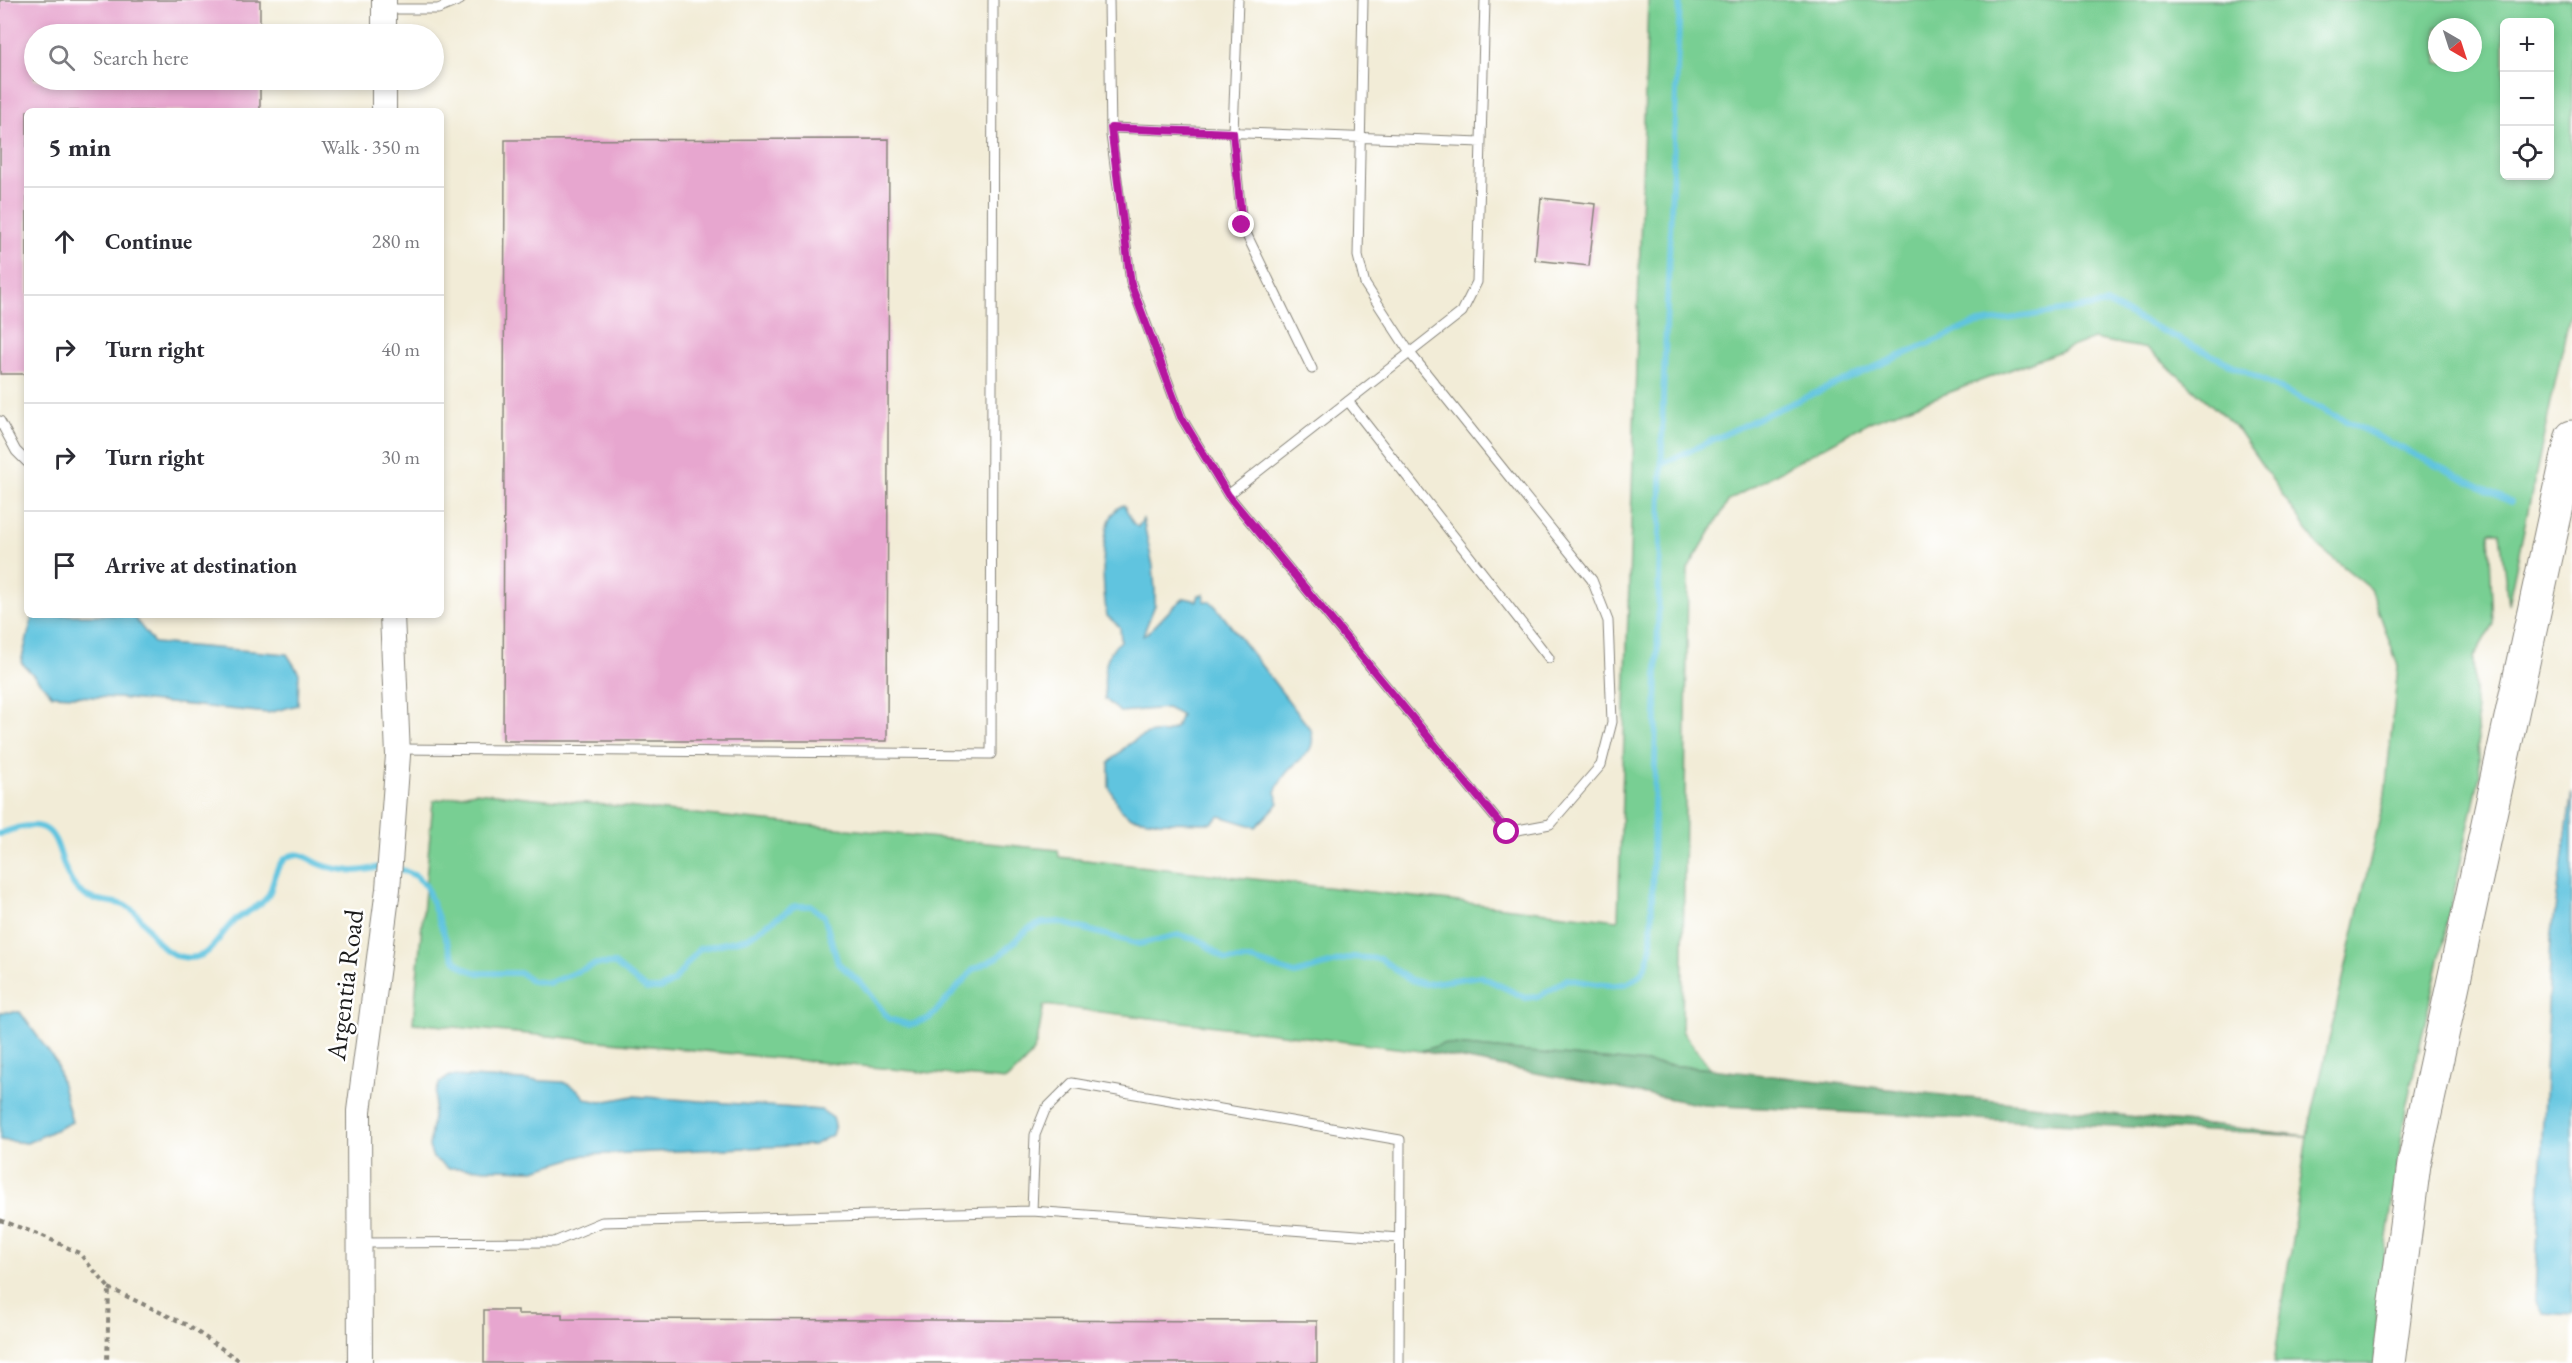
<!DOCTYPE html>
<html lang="en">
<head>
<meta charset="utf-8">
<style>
	body { margin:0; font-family:"EB Garamond",serif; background:#f2f2f3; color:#2b2b33 }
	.controls { position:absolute; right:18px; top:18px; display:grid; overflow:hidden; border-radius:9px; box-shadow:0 3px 9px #0003 }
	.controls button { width:54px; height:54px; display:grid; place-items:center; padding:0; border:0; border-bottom:2px solid #e1e1e2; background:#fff; color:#2b2b33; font:30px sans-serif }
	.compass { position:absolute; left:2428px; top:18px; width:54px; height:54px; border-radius:50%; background:#fff; box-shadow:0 3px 9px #0003; rotate:141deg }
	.stop { position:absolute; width:18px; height:18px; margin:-14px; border:4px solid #b5179e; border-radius:50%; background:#fff }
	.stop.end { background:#b5179e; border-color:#fff; box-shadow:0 2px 6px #0008 }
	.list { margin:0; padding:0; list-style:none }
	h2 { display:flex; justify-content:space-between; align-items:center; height:78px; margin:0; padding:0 24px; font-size:26px }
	h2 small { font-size:20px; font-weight:400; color:#7c7c81 }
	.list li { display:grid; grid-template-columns:39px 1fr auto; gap:18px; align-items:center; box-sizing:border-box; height:108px; padding:0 24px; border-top:2px solid #e1e1e2 }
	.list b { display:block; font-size:22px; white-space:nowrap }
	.list em { font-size:20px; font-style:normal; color:#7c7c81 }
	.icon { flex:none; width:33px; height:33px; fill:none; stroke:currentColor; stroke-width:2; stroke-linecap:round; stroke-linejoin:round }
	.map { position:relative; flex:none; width:2572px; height:1363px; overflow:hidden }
	.search { position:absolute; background:#fff; box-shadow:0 3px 9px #0003; left:24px; top:24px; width:420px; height:66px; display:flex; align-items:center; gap:15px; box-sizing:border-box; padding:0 21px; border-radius:33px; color:#7c7c81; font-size:22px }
	.panel { position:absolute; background:#fff; box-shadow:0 3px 9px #0003; left:24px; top:108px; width:420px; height:510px; border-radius:9px }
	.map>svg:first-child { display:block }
</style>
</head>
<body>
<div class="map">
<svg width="2572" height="1363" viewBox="0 0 2572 1363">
	<rect width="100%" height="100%" fill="#fff"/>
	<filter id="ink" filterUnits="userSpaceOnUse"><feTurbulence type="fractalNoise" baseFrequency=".0167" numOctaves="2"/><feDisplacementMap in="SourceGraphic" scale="12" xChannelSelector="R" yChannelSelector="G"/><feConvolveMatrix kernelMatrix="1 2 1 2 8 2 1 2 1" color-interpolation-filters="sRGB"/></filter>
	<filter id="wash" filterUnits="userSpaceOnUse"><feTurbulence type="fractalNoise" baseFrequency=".008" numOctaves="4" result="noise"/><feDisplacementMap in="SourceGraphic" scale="24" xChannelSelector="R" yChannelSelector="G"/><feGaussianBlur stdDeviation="1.35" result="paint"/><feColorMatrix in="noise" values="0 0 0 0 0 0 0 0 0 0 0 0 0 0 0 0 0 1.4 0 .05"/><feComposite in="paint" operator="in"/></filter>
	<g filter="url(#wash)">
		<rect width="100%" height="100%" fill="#f2ecd7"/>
		<path fill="#78cf93" stroke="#4a7658" stroke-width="1.5" fill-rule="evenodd" d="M1648,0h924v303l-64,302 -8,-73h-11l4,92 -20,34 7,117 -74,333 -28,191 -3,64h-101l33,-227 78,-341 13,-129 -27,-77 -53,-43 -83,-120 -87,-77 -55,-10 -226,84 -138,77 -41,69 -6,462 29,38 -268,-25 -22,7 -377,-46c-9,41 -2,45 -38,75l-593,-57 20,-222 42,-9 583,58 1,7 559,63zM2504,22h46v154h-46zM2437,27h36v36h-36z"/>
		<path fill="#62b27d" stroke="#3f674c" stroke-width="1.5" d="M1443,1044l268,25 596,67 -604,-31 -282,-54z"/>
		<path fill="#61c4df" stroke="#3e707e" stroke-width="1.5" d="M1124,505l9,18 5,4 5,-8 10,47 2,24v15l-12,30c9,-2 27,-29 42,-37l12,3 2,-6 5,-1v7h6l7,7 94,122c6,21 -7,25 -20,38 -7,7 -12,15 -16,24l4,11 -23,24 -36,-11 -9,7 -51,-1 -30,-5 -10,-8 -11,-22v-24c15,-16 33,-34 57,-30l10,-6 5,-12 -14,-7 -47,4 -15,-13c-1,-23 -3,-44 16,-58l-1,-14 -13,-11c-4,-21 -11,-104 17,-111z
			M33,615h99l22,28 133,11 12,19 -1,32 -30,8 -150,-15 -66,-3 -31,-33z
			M2572,791v524l-28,-2 -9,-15 16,-359z
			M0,1012h20l36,50 16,60 -45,21 -27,-3z
			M450,1076l113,6 14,7 9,10 15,3 32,-6 188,14 12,8 2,7 -3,10 -18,10 -229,10 -51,15 -86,-2 -15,-10 -4,-11 7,-54 4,-11z"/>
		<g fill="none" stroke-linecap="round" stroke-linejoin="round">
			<path stroke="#61c4df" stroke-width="6" d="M1662,464l103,-49 208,-91 135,-20 403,198
				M0,834c72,-30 49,28 79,57 15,14 35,7 51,17 19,13 24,41 48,48 34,9 38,-20 57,-36 9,-7 27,-14 33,-24 6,-11 6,-29 17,-37 14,-11 24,1 37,6 9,4 22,5 31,6 11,0 22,-3 32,-5
				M395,867l21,9 10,10 24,64 6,11 10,8 12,4h43l11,8 17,2 47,-19h19l31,25h14l13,-7 26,-33 48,-11 48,-32h16l13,10 14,47 26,23 25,33 21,6 20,-7 44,-49 24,-12 30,-28 14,-6 17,-1 80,22 40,-9 22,6 25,19h27l42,14 58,-17 28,2 27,20 17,5 55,-8 46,22 14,-2 27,-17c40,6 76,20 84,-33l12,-548 17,-398"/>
		</g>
		<g id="blocks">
			<path fill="#e7a6cf" d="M0,0h260v34h-226v46h226v31h-233v263h-27z
				M889,139l-2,602h-384l2,-601z
				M1541,198l55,6 -7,62 -54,-6z
				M484,1310h34v4h44v5l755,2v42h-833z"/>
		</g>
	</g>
	<g filter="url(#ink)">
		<use href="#blocks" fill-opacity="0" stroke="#87847a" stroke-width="1.5"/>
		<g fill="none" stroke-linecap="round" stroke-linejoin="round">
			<g stroke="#87847a" stroke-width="11">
				<path id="service" d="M1109,0l2,135 20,148 50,134 47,78 279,337 43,-8 51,-59 11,-43 -4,-101 -16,-41 -182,-227 -45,-69 -7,-28 5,-256
					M1238,0l-5,133 9,92 70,144
					M384,9h54l22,-9
					M1111,128l370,14
					M1348,401l201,257
					M0,421l16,30 11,11
					M1228,495l234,-183 15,-30 8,-282
					M398,749l593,5 2,-754
					M361,1243l193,-1 48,-20 430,-11
					M1399,1363l1,-223 -328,-57 -27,27 -10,25 -3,76 367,27"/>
			</g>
			<g stroke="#87847a" stroke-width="26">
				<path id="tertiary" d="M384,34v-34
					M384,111v-31
					M360,1363l-1,-252 29,-222 10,-134 -6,-140"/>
			</g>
			<g stroke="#87847a" stroke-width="35">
				<path id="motorway" d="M2388,1363l26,-199 158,-727"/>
			</g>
			<path stroke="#87847a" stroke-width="4" stroke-dasharray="4.5 4.5" stroke-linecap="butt" d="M0,1220l43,16 36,17 30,35 -2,75
				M109,1288l78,37 56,38"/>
			<use href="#service" stroke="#fff" stroke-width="9"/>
			<use href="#tertiary" stroke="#fff" stroke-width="24"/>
			<use href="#motorway" stroke="#fff" stroke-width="33"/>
		</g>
	</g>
	<g fill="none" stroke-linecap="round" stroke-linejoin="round" filter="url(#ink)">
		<path stroke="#b5179e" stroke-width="8" d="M1242,225l-9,-92 -122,-5 20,156 50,133 47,78 279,337"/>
	</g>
	<g text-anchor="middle" stroke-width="5" stroke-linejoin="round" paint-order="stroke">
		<g font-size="27" fill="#1c1c1c" stroke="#fff">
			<text transform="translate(345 985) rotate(-83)" y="9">Argentia Road</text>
		</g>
	</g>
</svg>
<div class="controls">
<button>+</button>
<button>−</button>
<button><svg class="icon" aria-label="locate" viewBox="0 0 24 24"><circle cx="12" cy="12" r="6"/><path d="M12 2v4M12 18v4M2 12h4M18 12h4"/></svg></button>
</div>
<svg class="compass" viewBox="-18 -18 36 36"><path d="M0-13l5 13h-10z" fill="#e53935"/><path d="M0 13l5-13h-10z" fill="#7c7c81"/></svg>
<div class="stop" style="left:1507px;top:832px"></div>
<div class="stop end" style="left:1242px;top:225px"></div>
<div class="search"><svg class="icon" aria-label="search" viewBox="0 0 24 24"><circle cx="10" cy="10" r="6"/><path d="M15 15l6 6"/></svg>Search here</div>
<section class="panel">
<h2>5 min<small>Walk · 350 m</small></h2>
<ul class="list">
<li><svg class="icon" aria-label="ahead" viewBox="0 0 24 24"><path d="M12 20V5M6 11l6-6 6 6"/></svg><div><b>Continue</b></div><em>280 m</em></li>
<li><svg class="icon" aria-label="right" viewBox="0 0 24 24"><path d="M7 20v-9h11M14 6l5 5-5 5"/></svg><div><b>Turn right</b></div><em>40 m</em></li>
<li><svg class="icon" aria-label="right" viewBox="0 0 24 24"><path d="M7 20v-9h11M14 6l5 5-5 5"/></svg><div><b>Turn right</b></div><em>30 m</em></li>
<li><svg class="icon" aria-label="arrive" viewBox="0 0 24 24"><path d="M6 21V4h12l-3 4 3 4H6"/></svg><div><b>Arrive at destination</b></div></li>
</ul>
</section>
</div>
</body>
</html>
